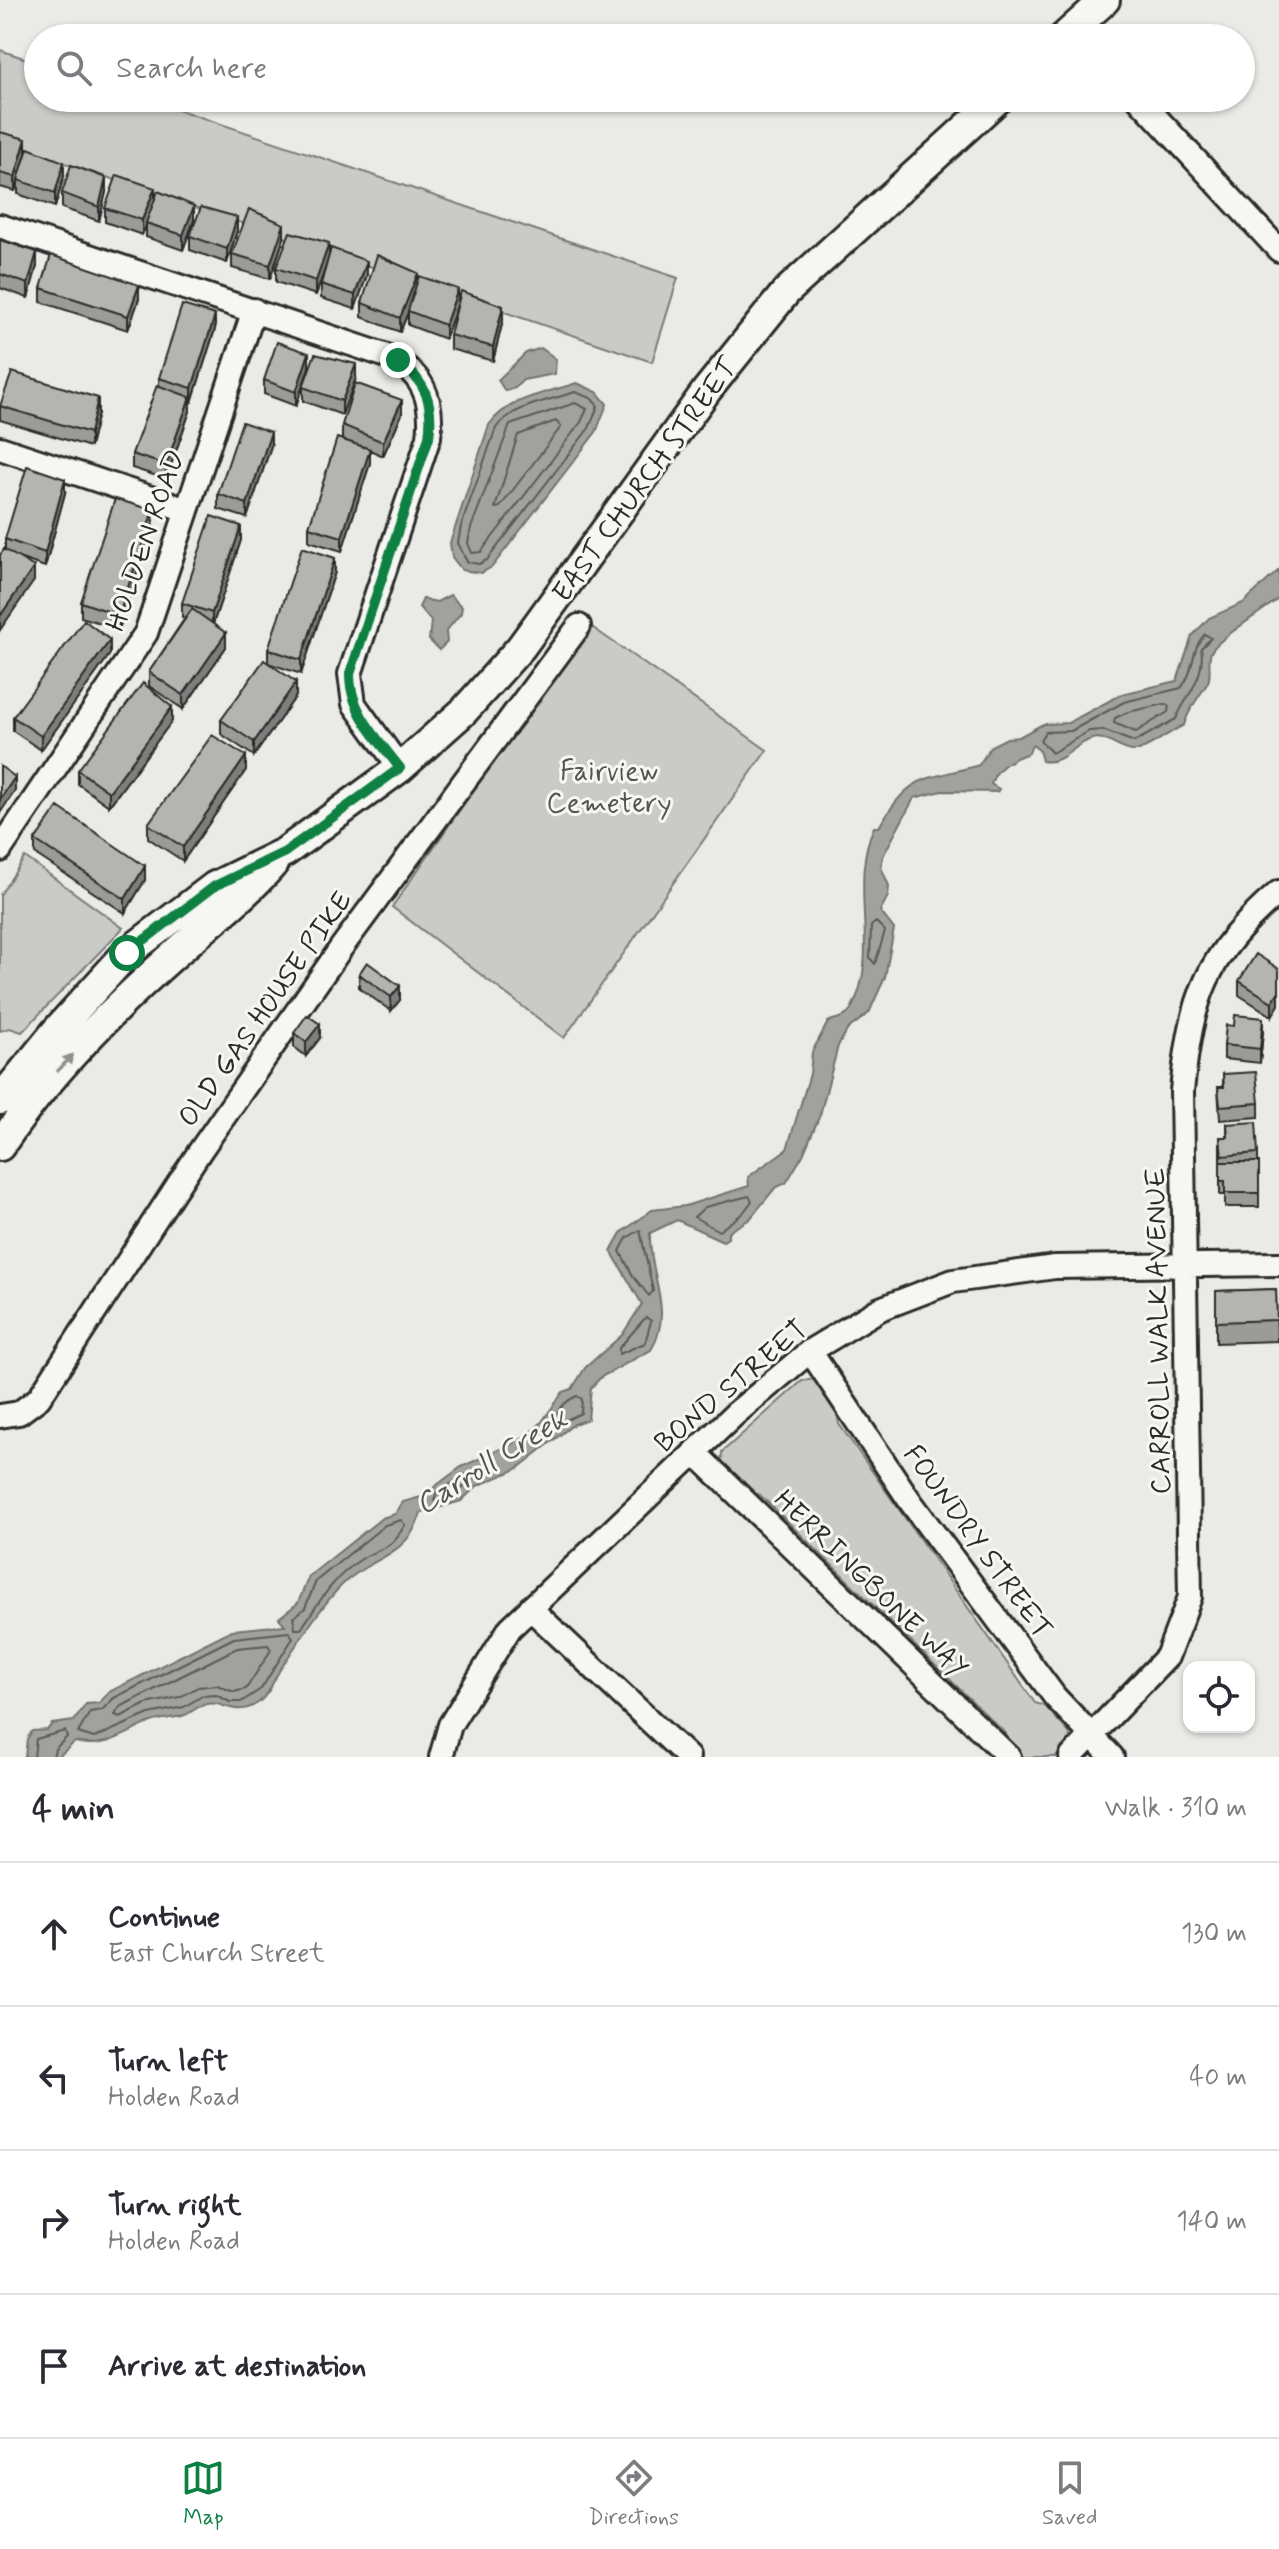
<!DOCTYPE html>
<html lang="en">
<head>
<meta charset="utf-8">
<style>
	body { margin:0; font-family:Mynerve,sans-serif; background:#f7f7f7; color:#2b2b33 }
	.controls { position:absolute; right:24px; bottom:24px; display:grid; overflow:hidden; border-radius:16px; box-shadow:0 2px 6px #0004 }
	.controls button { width:72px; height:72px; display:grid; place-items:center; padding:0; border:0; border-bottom:2px solid #e1e1e2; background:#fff; color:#2b2b33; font:40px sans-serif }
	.stop { position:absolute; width:24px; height:24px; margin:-18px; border:6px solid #0b8043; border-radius:50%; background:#fff }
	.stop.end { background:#0b8043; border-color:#fff; box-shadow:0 2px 8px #0008 }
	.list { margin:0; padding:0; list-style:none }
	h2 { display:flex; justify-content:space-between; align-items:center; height:104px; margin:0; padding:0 32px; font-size:34px }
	h2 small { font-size:26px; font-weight:400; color:#7c7c81 }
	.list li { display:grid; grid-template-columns:52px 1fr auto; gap:24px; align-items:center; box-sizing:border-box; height:144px; padding:0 32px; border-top:2px solid #e1e1e2 }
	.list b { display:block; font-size:30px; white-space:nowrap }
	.list p { margin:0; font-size:26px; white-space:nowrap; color:#7c7c81 }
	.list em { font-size:26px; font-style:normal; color:#7c7c81 }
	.icon { flex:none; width:44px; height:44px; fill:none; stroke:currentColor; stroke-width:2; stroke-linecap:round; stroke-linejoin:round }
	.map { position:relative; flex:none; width:1279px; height:1757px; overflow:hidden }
	.search { position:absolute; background:#fff; box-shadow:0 2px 6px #0004; left:24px; right:24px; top:24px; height:88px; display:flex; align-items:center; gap:20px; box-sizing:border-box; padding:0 28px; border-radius:44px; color:#7c7c81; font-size:30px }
	.sheet { height:680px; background:#fff }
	nav { display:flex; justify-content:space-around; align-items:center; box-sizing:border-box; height:112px; border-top:2px solid #e1e1e2; background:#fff; font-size:22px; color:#7c7c81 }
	nav a { display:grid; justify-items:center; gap:4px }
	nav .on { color:#0b8043 }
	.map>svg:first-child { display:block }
</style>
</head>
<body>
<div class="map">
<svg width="1279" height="1757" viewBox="0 0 1279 1757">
	<rect width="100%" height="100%" fill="#eaeae6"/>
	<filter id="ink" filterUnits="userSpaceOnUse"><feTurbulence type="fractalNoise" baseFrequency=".0125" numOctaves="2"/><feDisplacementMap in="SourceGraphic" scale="16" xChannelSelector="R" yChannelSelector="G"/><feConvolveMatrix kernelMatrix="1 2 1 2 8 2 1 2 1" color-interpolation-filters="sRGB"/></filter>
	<g filter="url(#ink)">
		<path fill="#cacac7" stroke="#7a7a79" stroke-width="2" d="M0,50l38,13v35h106l534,180 -26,84 -652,-221z
			M589,625l178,125 -203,288 -172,-131z
			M25,857l98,71 -101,104 -12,-4 -10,3v-136z
			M816,1379l20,28 3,17 196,279 10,3 25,28 -1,10 -13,13h-35l-12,-10 -3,-13 -246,-239 -15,-5 -24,-23 1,-15 80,-71z"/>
		<path fill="#a1a19e" stroke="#727270" stroke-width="2" d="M541,348l15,11 -1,15 -32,6 -8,8 -10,3 -7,-11 28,-27z
			M577,383l20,9 10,12 -11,28 -104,135 -11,6 -19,-3 -10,-13 -2,-14 39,-118c19,-27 57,-32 88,-42z
			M1279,570v28c-14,12 -62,41 -68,54 -4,9 1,21 -3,30 -9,16 -19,25 -24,43 -13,6 -39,26 -50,26 -15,0 -27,-16 -42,-12 -19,5 -28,26 -50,22l-3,-11 -7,-5 -3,8c-16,5 -33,14 -38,31l8,5 -2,3 -55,-1 -28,7 -31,58 -2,11 8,19 -1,10 -8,15 14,18 -9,48 -16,36 -21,16 -10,17 -18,69 -17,40 -17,28 -11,5 -25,31 -22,13v6l-5,3 -46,-21 -27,13c-2,41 25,77 1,117l-50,27 -10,11 -3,31 -14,5 -57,45 -40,17 -16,15 -40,12c-14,45 -49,43 -78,71 -20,19 -46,60 -62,84 -8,12 -11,26 -23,35 -25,17 -38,-7 -57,3 -6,2 -10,7 -16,9 -12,4 -25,3 -36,8 -25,11 -46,27 -74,19l-17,15h-33l2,-18 5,-8 15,-1 5,-6 22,-3 12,-17 13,-1 10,-11 123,-62 53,-5 -6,-7 19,-15 11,-27 73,-58 13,-4 8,-12 18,-5 40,-30 61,-28 19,-16 22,-31 9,-3 13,-21 37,-33 20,-31 -31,-53 10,-18 31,-23 33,-4 64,-20 -1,-9 39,-28 23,-75 2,-22 16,-30c8,-4 17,-3 22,-11 33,-55 -3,-126 24,-184h5c32,-55 45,-46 100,-62l12,-19 16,-8 12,-1 24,-13 25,-1 54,-29 55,-13 15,-45 17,-18 34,-15z
			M450,595l12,12 -1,6 -15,18 1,11 -8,8 -10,-10 2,-19 -12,-14 4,-8 14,3z"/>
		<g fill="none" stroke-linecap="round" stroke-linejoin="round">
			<path stroke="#5a5a59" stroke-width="2" d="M575,392l16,6 7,8 -9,22 -102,132 -8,4 -12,-2 -9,-19 3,-17 35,-98c17,-23 53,-27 79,-36z
				M575,403l12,6 -6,13 -100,130 -9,1 -4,-10 3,-15 39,-103z
				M556,421l5,6 -61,80 -5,1 23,-73z
				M1205,634l6,4 -10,10c5,29 -14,46 -25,71l-42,23 -31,-12 -14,1 -37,22 -12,-13 5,-8 26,-1 53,-29 57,-14c15,-18 9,-39 24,-54z
				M1165,704l4,2 -1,6 -32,20 -22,-9 1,-5 13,-6z
				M876,922l9,9 -10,33 -5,-6 1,-32z
				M749,1196l3,5 -9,12 -24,18 -25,-14 11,-10z
				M640,1230l13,61 -4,5 -16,-20 -13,-25 7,-13z
				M646,1317l5,4 -6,22 -26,11v-6z
				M577,1396l5,3 -1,14 -29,14 -1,-4c7,-12 13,-22 26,-27z
				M471,1472l3,6 -18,16 -22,7 3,-9z
				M401,1520l4,5c-19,31 -23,19 -48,37 -25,17 -39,42 -56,67h-6l-1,-12 11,-9 11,-27 69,-56z
				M289,1632l4,6 -32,51 -20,13h-11l-14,-7 -14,1 -18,11 -35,7 -55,24 -16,-5 12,-21 12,-2 12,-12 120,-60z
				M268,1645l3,5 -25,39 -12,3 -17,-7 -19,2 -18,10 -34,7 -26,13 -5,-2 5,-8 117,-59z
				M34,1757l2,-18 29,-8 2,6 -12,12 -2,8"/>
			<g stroke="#2b2b2b" stroke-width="28">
				<path id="minor" d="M1138,98l141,152
					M0,226l384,129c38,15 50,44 45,82l-79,237 4,30 46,64
					M0,448l187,62
					M0,850l146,-217 108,-323
					M810,1351l100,150 145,196 57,60
					M0,1416l19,-3 20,-15 161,-247 141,-203 238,-322
					M694,1452l315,305
					M530,1608l158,149
					M441,1757l9,-32 60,-97 225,-214 75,-63 70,-42 73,-28 102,-14 224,-3
					M1071,1757l96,-100 23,-60 -8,-506c10,-95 23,-135 97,-199"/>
			</g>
			<g stroke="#2b2b2b" stroke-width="34">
				<path id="major" d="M1063,38l42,-38
					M0,1100l57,-70 70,-77 88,-67 70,-34 115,-84 64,-57 57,-64 186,-257 79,-98 213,-194
					M0,1146c49,-73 112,-137 178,-195 33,-29 66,-54 95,-87"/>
			</g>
			<use href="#minor" stroke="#f6f6f2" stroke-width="22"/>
			<use href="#major" stroke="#f6f6f2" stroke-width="28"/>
		</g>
		<path fill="#9b9b98" stroke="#2b2b2b" stroke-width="2" d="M0,132l26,22 38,22 -9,31 -37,-13v-13l-3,10 -15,-4z
			M106,192l-7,29 -37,-13v-15z
			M155,200l39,20 -11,30 -37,-13v-12l-4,10 -37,-13v-14z
			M237,231l-10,32 -37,-13v-14z
			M284,238l-14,41 -38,-11v-14z
			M0,240l37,26 -9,32 -28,-10z
			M329,256l38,19 -12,34 -34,-11v-14l6,-22 -11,33 -40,-13v-14z
			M418,280l40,23 -13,36 -37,-14v-12l-8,19 -38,-15v-14z
			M41,288l98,11 -11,31 -87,-28z
			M503,320l-10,41 -43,-12v-14z
			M215,329l-23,73 -2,-1v10l-24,68 -34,-11v-14l27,-68v-8z
			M309,367l-13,39 -32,-12v-14z
			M356,378l-14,37 -39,-14v-14z
			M0,406l98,7 -8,34 -90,-27z
			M402,414l-19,42 -13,-6v13l-28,88 -33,-10v-14l33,-88v-14z
			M271,446l-24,72 -29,-9v-15z
			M65,493l-20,74 -27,-9 16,23 -29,-31v-11z
			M153,524l-34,105 -38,-12v-15z
			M241,540l-28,84 13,23 -43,62 -34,-23v-14l36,-54 -3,-1v-14z
			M335,572l-34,102 -33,-11 28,33 -42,60 -33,-22v-14l47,-57v-14z
			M110,654l-69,96 -28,-19v-14z
			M172,721l-63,85 -31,-22v-14z
			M246,770l-63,91 -35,-23v-14z
			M35,840l110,40 -20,33 -90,-59z
			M1279,969l-7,47 -33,-21v-14z
			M359,974l41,26 -9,11 -32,-23z
			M1263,1032l-3,31 -36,-4v-14z
			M294,1033l26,5 -14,18 -12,-9z
			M1223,1074l36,29v14l-39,3 -2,-33h5z
			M1227,1124l31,29v9h1v45h-34v-12h-5v-58h7z
			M1276,1289l1,52 -61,2v-52z"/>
		<path fill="#7e7e7c" stroke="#2b2b2b" stroke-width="2" d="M26,139v15l-11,37v-14z
			M64,162v14l-9,31v-14z
			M106,178v14l-7,29v-14z
			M155,188v14l-13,33v-15z
			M194,206v14l-11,30v-15z
			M237,217v14l-10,32v-14z
			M284,224v14l-14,41v-14z
			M329,243v14l-13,38v-14z
			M37,252v14l-9,32v-14z
			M367,261v14l-12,34v-14z
			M418,273v14l-18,45v-14z
			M139,285v14l-11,31v-14z
			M458,289v14l-13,36v-14z
			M503,306v14l-10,41v-14z
			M215,315v14l-23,73v-14z
			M309,353v14l-13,39v-14z
			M356,364v14l-14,37v-14z
			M190,397v14l-24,68v-14z
			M98,398v15l-8,34v-14z
			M402,400v14l-19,42v-14z
			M271,432v14l-24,72v-14z
			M370,449v14l-28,88v-14z
			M65,479v14l-20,74v-14z
			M153,510v14l-34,105v-14z
			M241,526v14l-29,87v-14z
			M335,558v14l-34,102v-14z
			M34,567v14l-34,49v-14z
			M226,633v14l-43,62v-14z
			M110,640v14l-69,96v-14z
			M296,682v14l-42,60v-14z
			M172,707v14l-63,85v-14z
			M246,756v14l-63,91v-14z
			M15,777v14l-15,22v-14z
			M145,866v14l-20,33v-14z
			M400,986v14l-9,11v-14z
			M1279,991v14l-7,11v-14z
			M1263,1018v14l-3,31v-14z
			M320,1024v14l-14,18v-14z"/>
		<path fill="#b4b4b1" stroke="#2b2b2b" stroke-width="2" d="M0,132l26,7 -11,38 -15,-4z
			M28,148l36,14 -9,31 -37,-13z
			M71,165l35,13 -7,29 -37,-14z
			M117,175l38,13 -13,32 -37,-12z
			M158,191l36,15 -11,29 -37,-12z
			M201,207l36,10 -10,32 -37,-13z
			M249,209l35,15 -14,41 -38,-11z
			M290,232l39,11 -13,38 -40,-13z
			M0,240l37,12 -9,32 -28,-10z
			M331,248l36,13 -12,34 -34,-11z
			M51,255l88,30 -11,31 -87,-28z
			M377,255l41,18 -18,45 -38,-15z
			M419,276l39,13 -13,36 -37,-14z
			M461,291l42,15 -10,41 -43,-12z
			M182,305l33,10 -23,73 -33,-10z
			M277,342l32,11 -13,39 -32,-12z
			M315,354l41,10 -14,37 -39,-14z
			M12,372l86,26 -8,35 -90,-27z
			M355,383l47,17 -19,42 -41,-17z
			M157,385l33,12 -24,68 -34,-11z
			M242,422l29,10 -24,72 -29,-10z
			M337,438l33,11 -28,88 -33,-10z
			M27,466l38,13 -20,74 -40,-14z
			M115,499l38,11 -34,105 -38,-13z
			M211,516l30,10 -29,87 -30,-10z
			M302,547l33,11 -34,102 -33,-11z
			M4,549l30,18 -34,49v-61z
			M192,609l34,24 -43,62 -34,-23z
			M84,620l26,20 -69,96 -28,-19z
			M264,660l32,22 -42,60 -33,-22z
			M143,683l29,24 -63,85 -31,-22z
			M212,735l34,21 -63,91 -35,-23z
			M0,766l15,11 -15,22z
			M58,807l87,59 -20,33 -90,-59z
			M1256,954l23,15v22l-7,11 -33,-21z
			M367,962l33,24 -9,11 -32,-23z
			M307,1015l13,9 -14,18 -12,-9z
			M1235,1015l28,3 -3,31 -36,-4 2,-20 8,1z
			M1256,1072l3,31 -39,3 -2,-19h6l-1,-13z
			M1256,1122l2,31 -36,3 -2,-19h8l-1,-13z
			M1220,1162h39v31h-34v-12h-5z
			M1276,1289l1,31 -61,2v-31z"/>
		<defs><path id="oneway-solid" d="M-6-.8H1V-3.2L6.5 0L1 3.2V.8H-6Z" transform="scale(2)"/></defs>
		<use fill="#90908e" href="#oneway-solid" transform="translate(65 1063) rotate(-48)"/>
	</g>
	<g fill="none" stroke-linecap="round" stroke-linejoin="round" filter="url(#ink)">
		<path stroke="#0b8043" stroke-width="10" d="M127,953l88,-67 70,-34 115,-84c-21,-28 -51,-57 -50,-94l79,-237c5,-34 -3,-55 -31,-77"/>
	</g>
	<g text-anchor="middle" stroke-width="6" stroke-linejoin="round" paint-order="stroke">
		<g font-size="28" fill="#2b2b2b" stroke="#f6f6f2">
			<text transform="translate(644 479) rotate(-54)" y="10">EAST CHURCH STREET</text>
			<text transform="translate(144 540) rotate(-71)" y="10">HOLDEN ROAD</text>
			<text transform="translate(264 1008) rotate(-55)" y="10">OLD GAS HOUSE PIKE</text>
			<text transform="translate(1157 1331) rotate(-91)" y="10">CARROLL WALK AVENUE</text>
			<text transform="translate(730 1385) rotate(-40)" y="10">BOND STREET</text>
			<text transform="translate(979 1541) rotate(54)" y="10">FOUNDRY STREET</text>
			<text transform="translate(872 1583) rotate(44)" y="10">HERRINGBONE WAY</text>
		</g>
		<g font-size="28" fill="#535352" stroke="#f6f6f2">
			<text x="609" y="780">Fairview<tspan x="609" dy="32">Cemetery</tspan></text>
		</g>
		<g font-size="30" font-style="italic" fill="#545453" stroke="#f6f6f2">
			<text transform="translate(491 1461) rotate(-32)" y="10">Carroll Creek</text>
		</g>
	</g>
</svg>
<div class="controls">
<button><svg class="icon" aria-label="locate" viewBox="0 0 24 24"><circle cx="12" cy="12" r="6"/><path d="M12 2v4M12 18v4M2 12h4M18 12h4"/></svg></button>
</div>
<div class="stop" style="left:127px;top:953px"></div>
<div class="stop end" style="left:398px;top:360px"></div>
<div class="search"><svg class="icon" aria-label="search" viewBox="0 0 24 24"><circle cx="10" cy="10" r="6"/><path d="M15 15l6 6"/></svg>Search here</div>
</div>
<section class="sheet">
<h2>4 min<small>Walk · 310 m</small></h2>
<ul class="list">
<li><svg class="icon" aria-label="ahead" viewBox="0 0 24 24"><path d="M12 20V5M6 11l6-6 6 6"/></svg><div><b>Continue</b><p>East Church Street</p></div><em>130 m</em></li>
<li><svg class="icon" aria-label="left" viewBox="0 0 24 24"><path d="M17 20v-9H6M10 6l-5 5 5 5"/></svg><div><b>Turn left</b><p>Holden Road</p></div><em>40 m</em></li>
<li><svg class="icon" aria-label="right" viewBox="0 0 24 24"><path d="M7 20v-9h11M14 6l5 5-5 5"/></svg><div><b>Turn right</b><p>Holden Road</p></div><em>140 m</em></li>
<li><svg class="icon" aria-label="arrive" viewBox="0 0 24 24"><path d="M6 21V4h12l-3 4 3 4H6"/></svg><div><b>Arrive at destination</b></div></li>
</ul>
</section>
<nav>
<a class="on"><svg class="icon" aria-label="map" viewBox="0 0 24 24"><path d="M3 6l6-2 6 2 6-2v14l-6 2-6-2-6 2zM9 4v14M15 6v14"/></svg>Map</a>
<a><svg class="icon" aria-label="directions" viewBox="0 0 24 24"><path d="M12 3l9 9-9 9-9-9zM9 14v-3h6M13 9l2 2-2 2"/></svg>Directions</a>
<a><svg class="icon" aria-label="saved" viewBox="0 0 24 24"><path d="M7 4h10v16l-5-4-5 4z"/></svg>Saved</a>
</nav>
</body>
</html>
